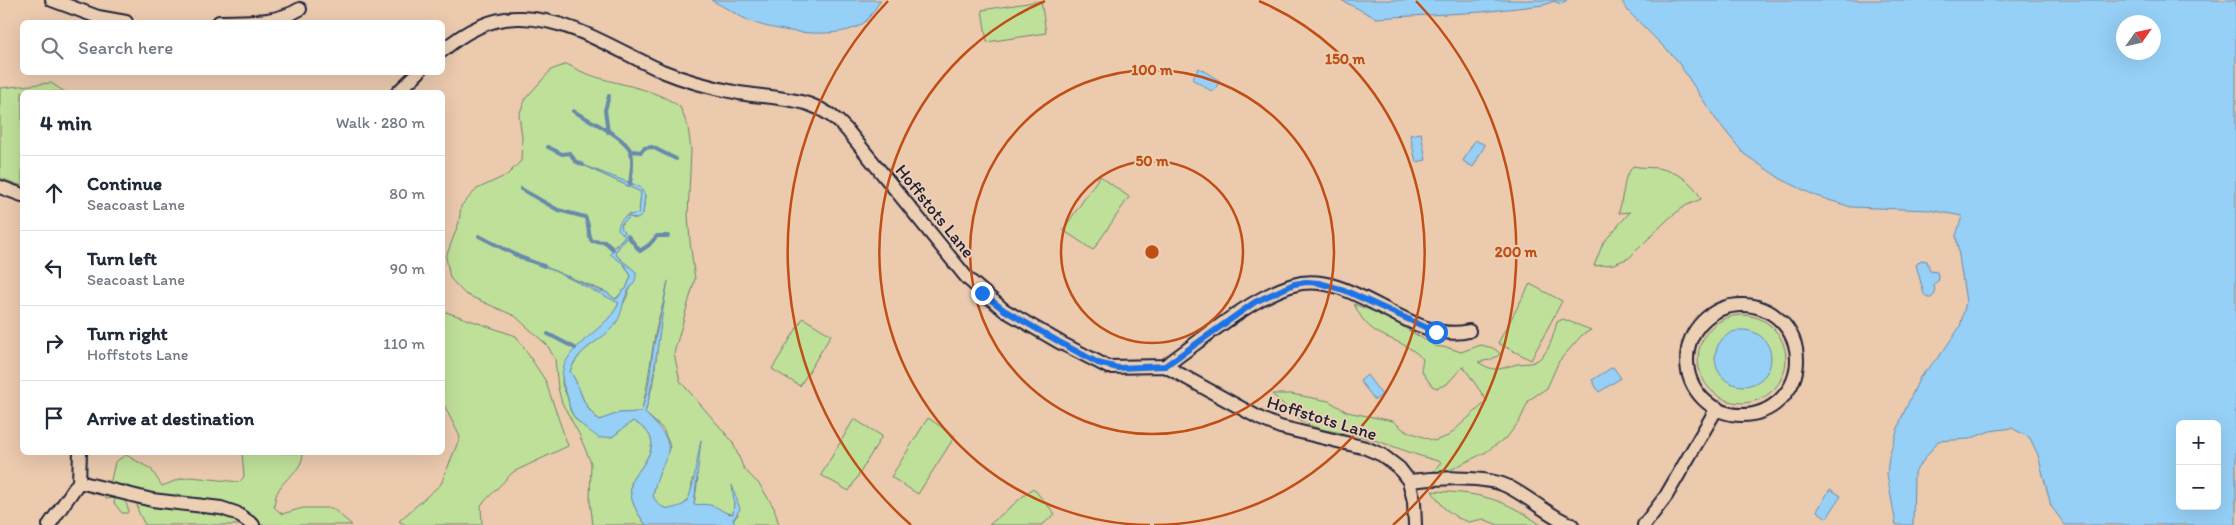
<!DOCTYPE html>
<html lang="en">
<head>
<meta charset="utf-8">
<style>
	body { margin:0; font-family:Itim,sans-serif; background:#f2f2f3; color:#1f2937 }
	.controls { position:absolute; right:15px; bottom:15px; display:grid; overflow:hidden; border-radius:8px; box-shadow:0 5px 20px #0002 }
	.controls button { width:45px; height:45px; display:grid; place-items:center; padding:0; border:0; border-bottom:1px solid #e0e1e3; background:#fff; color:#1f2937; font:25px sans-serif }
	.compass { position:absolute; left:2116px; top:15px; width:45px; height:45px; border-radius:50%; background:#fff; box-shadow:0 5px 20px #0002; rotate:56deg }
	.stop { position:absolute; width:15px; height:15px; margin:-11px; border:4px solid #1a73e8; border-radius:50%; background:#fff }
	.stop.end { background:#1a73e8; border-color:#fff; box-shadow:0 1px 5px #0008 }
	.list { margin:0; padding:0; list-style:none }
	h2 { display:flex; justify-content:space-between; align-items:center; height:65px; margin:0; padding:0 20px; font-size:21px }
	h2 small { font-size:16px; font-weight:400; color:#747a83 }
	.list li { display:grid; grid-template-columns:32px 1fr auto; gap:15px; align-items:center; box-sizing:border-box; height:75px; padding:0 20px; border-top:1px solid #e0e1e3 }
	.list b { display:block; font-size:19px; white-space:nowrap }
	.list p { margin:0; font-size:16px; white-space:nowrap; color:#747a83 }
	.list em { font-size:16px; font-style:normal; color:#747a83 }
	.icon { flex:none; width:28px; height:28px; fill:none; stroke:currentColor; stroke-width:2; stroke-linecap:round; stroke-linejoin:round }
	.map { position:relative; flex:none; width:2236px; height:525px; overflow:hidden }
	.search { position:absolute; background:#fff; box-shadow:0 5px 20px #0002; left:20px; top:20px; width:425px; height:55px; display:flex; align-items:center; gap:12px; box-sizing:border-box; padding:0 18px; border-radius:8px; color:#747a83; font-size:19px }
	.panel { position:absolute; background:#fff; box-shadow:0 5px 20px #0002; left:20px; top:90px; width:425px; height:365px; border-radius:8px }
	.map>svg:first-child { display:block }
</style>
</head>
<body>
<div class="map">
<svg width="2236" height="525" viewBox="0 0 2236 525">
	<rect width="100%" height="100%" fill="#ebcaae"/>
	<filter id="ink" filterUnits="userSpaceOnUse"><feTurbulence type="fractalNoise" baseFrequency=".02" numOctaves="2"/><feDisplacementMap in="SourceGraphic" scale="10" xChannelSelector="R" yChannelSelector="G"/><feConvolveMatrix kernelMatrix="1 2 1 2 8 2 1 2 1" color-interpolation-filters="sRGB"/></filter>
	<g filter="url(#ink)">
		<path fill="#bfe099" stroke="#70816a" d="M1041,1l5,32 -59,9 -5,-32z
			M567,64c35,22 79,18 113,43l8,20 3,23 -3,65 2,27 5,37 -21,74 6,28 52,60 12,28 16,16 14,23 5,17h-42l-4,-5 5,-5 -4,-13 -1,12c-16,-1 -18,-12 -39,-9l4,-27 -6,1c0,8 -1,17 -6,23 -6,7 -20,9 -27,4 -2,-2 -5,-7 -6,-10l3,-15 14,-35 -7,-17 -18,-16 8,-30 10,-79c-12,34 -12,73 -22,108l-22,1 -19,7c-20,-16 -17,-29 -30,-49 9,-20 19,-23 34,-37 11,-10 29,-48 32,-62l-18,-15 -3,-5 13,-16 -7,-8 1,-5 8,-6 6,2 7,-5 2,-19 -9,-10 -41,-14 46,21 -2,22 -12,1 -9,14 7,7 -13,13c6,10 14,17 19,27l-5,13 -11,10 -9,-7 -39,-16 52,27c-14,31 -57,41 -57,79 0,6 5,12 6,18 1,3 1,8 3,12 8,16 26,21 41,25l21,-16c24,14 23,24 8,47 -3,4 -8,9 -9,13 -5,16 5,32 14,44h-53l-3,-25 1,-37 -12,-29 -17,-31 -4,-15 -3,-29 -8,-14 -32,-29 -50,-22 -15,-16 -4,-21 13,-35 2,-16 16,-17 30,-14 14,-14 1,-24 -3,-22 7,-17 25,-28z
			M51,83l14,9h-43v94l-22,-8v-90z
			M1633,166c8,2 15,1 24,2 19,3 36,13 44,31l-16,7 -17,13 -39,39 -15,6 -20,2 9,-23 27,-31 -11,1 7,-36z
			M1100,176l29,21 -36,53 -30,-20z
			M1530,284l32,17 -31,59 -33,-17z
			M1354,304l31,12 50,30 14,2 12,4 20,-7 12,3 8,6 -11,6 -12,2c19,12 21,6 40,2 5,-1 11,0 16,-2 15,-6 19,-26 23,-40l6,-3 28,11 -9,5 -23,26 -12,27 -18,12 -9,20 -12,16 -22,16 -36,18 -17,2 8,-10c-28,-7 -53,-19 -81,-26 -17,-4 -36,-4 -53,-12 -12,-7 -24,-21 -35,-30h19l38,7 18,11 46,9 11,9 30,11 14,-5 39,-35 -24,-35 -16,18 -10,4 -5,-2 -11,-16 2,-11c-27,-27 -51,-15 -69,-55z
			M443,311l73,25 29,44 23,66 -55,26 -32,33 1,20h-76l-7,-4 42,-37 19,-47 -17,-34z
			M1698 359a44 44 0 1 1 88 0a44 44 0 1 1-88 0Z
			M803,318l28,17 -31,51 -28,-17z
			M928,418l27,18 -37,58 -27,-17z
			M854,419l28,17 -33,55 -28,-16z
			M242,453h61c-1,24 -27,23 -29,54l8,7 21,-6h29l20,17h-207l-7,-14 -1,-7 -13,-6 5,13 -2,2h-5l-8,-10 1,-5 -9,1 -7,-9 12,-10 4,-18 11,-7 25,14 11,17 18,-7 11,-2 48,5 5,-5z
			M1033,488l22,26 -13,11h-53z
			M1432,491c46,2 70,6 109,34h-43l-15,-6 -14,3 -11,-4 -14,-10z"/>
		<path fill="#96d0f6" stroke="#688aab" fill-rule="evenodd" d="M711,0h170c-5,7 -10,16 -16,22 -22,19 -87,10 -113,0 -14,-6 -27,-15 -41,-22z
			M1341,0h226l-6,4 -7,-3 -10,4 -63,7 -105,6z
			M1621,0h615v525h-171l-14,-19 -13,-51 -8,-17 -18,-10 -22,3 -21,8 -31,2 -24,32 -1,52h-17l-9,-51 2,-17 12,-38 19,-42 21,-23 19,-27 6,-25 -10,-66 6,-20 -32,-6 -79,-3 -35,-11 -35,-17 -37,-25 -29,-36 -39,-59 -47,-47zM2124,22h30v30h-30zM2180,424h37v82h-37z
			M1199,68l21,13 -7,11 -21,-13z
			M1421,133l5,27 -10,2 -6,-27z
			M1475,140l10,5 -12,22 -10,-6z
			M583,165l57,22 5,8 -2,19 -5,5 -8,-2 -8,6 -1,5 7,8 -13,16 3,5 18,15c1,11 -5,13 -9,21 -5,10 -4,20 -11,30 -14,20 -35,21 -46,48 13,20 10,33 29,49l20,-7 22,-1 7,-24 6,-44 14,-63c-9,44 -11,89 -23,132 42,40 16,38 8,83 5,9 10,14 21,12 5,-2 10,-2 13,-7 6,-8 11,-49 14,-61l-7,65c7,-1 13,-1 20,1 8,3 10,8 19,8l1,-12 -2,-17 8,24 -7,11 4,5h-91c-9,-12 -19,-28 -14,-44 1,-4 6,-9 9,-13 15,-22 16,-33 -8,-47l-21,16 -13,1c-9,-7 -24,-16 -28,-27 -3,-6 -2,-13 -5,-19 -19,-41 39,-57 53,-89l-75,-37 56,25 6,1 9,7 3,-1 4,-7 4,-2 5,-13 -6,-11 -15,-11 15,-18 -7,-7c2,-13 10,-14 21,-16l2,-21z
			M1921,260l6,1 3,10 7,1 2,8 -5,4 1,10 -4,4h-3l-4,-4 -8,-29z
			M1715 358a28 28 0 1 1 56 0a28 28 0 1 1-56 0Z
			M1613,367l8,11 -22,14 -7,-12z
			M1367,375l15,20 -7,5 -15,-19z
			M1830,489l11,7 -14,22 -10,-7z"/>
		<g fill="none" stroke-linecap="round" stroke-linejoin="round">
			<path stroke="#688aab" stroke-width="4" d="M573,111c14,8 53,26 58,41 3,10 0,22 -1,32
				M608,132l-3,-22 4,-14
				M548,147l14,7 8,-1 5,8 8,4
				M631,151l10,1 3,-4 8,-1 24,12
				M521,189l37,21 27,7c5,8 2,16 7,24l13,1 8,7
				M479,236l41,21 24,9
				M628,236l12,15 9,-6 8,-9h11
				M548,334l27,14"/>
			<g stroke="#22223b" stroke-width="16">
				<path id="minor" d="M52,0l46,17 28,5
					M219,22c27,-1 56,2 81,-13
					M442,51c22,-19 49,-34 79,-33 51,1 96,33 141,53 24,10 51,17 77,22 42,7 77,2 108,37l120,148 37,32 57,33 47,24 57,-1 96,53 19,8 86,21 16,7 17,13 10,13 5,20 1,24
					M398,92l21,-20
					M0,187l22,8
					M1687 360a55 55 0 1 1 110 0a55 55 0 1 1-110 0Z
					M1165,366c37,-26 85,-68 128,-81 57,-18 119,61 176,46
					M1409,481c25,-3 69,-5 93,3 22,8 46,32 70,41
					M79,482l73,18 69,8 15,5 17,12
					M49,525l30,-43 1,-30
					M1644,525l22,-29 51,-88"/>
			</g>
			<use href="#minor" stroke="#edd0b4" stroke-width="12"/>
		</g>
	</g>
	<g fill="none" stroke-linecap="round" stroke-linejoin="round" filter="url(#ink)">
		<path stroke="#1a73e8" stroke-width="6" d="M982,293l22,17 57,33 37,20 20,5 47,-2 90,-64 39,-18 13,-2 12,1 25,7 92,42"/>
	</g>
	<g fill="none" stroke="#c04e15" stroke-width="2.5">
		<circle cx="1152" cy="252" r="91"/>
		<circle cx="1152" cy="252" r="182"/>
		<path d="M1150 525A273 273 0 0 1 1045 1M1259 1A273 273 0 0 1 1154 525"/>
		<path d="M911 525A364 364 0 0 1 888 1M1416 1A364 364 0 0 1 1393 525"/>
	</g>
	<g text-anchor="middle" stroke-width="4" stroke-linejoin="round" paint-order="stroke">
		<g font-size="18" fill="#22223b" stroke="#edd0b4">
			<text transform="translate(935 211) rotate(51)" y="6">Hoffstots Lane</text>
			<text transform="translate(1322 418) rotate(17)" y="6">Hoffstots Lane</text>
		</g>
	</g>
	<circle cx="1152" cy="252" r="8" fill="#c04e15" stroke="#edd0b4" stroke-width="2.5"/>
	<g font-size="15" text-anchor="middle" font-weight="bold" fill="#c04e15" stroke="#edd0b4" stroke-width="4" stroke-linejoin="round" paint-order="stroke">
		<text x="1345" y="64">150 m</text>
		<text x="1152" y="75">100 m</text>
		<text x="1152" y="166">50 m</text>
		<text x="1516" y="257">200 m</text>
	</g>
</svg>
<div class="controls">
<button>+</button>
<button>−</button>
</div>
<svg class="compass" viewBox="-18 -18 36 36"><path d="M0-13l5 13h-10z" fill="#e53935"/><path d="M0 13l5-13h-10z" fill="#747a83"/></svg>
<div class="stop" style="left:1436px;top:332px"></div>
<div class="stop end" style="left:982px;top:293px"></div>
<div class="search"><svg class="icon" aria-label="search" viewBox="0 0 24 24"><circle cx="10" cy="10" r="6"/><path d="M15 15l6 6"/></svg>Search here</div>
<section class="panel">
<h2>4 min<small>Walk · 280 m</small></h2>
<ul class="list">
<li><svg class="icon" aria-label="ahead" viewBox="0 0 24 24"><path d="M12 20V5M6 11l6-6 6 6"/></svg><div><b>Continue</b><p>Seacoast Lane</p></div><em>80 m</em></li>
<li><svg class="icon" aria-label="left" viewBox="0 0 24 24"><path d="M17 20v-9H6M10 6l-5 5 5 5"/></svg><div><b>Turn left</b><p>Seacoast Lane</p></div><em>90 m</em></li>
<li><svg class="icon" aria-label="right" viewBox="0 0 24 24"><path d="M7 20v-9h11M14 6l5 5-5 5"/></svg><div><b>Turn right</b><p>Hoffstots Lane</p></div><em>110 m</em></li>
<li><svg class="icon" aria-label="arrive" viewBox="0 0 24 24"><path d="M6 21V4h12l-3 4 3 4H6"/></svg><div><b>Arrive at destination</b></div></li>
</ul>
</section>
</div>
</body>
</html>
